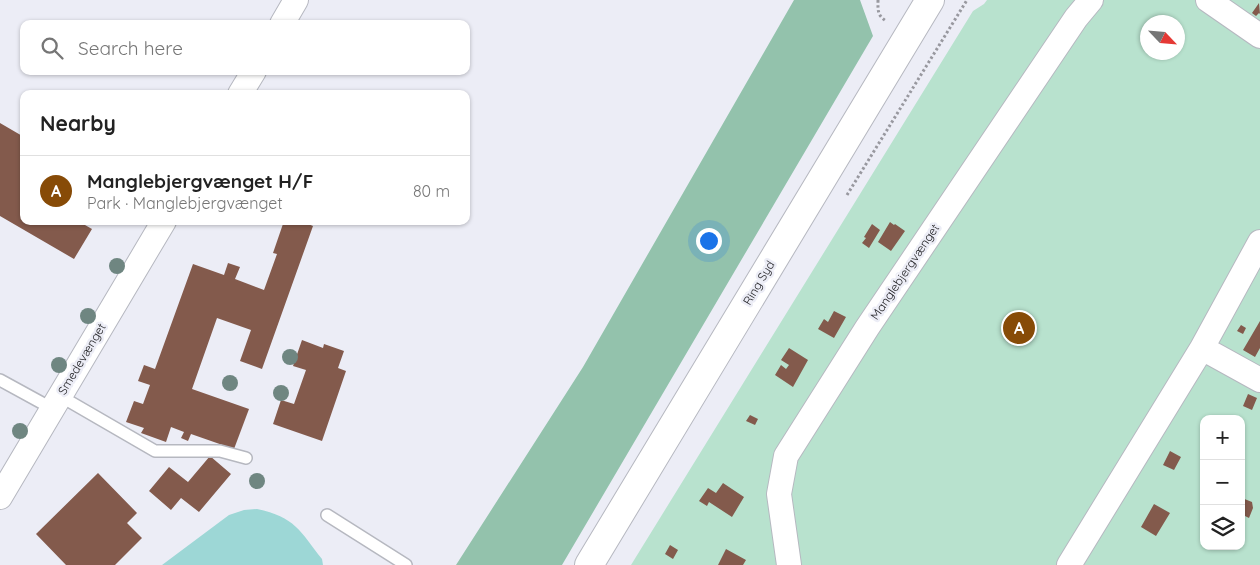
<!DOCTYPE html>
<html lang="en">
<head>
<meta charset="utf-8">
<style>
	body { margin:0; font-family:Quicksand,sans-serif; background:#f6f6f6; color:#222 }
	.controls { position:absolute; right:15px; bottom:15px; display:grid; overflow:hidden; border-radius:10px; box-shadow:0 1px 4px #0004 }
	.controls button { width:45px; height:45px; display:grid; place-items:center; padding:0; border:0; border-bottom:1px solid #e0e0e0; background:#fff; color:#222; font:25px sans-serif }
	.compass { position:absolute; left:1140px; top:15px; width:45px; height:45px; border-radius:50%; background:#fff; box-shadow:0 1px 4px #0004; rotate:116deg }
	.you { position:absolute; left:708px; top:240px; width:18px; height:18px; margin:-12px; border:4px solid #fff; border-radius:50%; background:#1a73e8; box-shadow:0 0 0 8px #1a73e833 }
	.badge { display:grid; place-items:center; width:32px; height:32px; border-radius:50%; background:#874b07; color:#fff; font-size:16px; font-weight:700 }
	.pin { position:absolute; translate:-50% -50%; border:2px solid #fff; box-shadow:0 1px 5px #0006 }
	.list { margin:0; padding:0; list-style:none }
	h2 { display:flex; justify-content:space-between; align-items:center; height:65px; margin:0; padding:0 20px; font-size:21px }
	h2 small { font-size:16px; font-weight:400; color:#767676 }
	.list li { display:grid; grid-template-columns:32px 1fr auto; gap:15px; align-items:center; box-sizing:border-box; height:70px; padding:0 20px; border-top:1px solid #e0e0e0 }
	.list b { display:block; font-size:19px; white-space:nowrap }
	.list p { margin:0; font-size:16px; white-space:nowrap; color:#767676 }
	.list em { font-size:16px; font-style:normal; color:#767676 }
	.icon { flex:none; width:28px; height:28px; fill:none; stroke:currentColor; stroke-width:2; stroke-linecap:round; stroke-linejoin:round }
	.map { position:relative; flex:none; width:1260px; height:565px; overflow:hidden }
	.search { position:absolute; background:#fff; box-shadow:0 1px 4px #0004; left:20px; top:20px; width:450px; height:55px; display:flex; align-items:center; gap:12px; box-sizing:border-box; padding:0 18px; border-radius:10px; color:#767676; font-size:19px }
	.panel { position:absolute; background:#fff; box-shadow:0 1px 4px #0004; left:20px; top:90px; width:450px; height:135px; border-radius:10px }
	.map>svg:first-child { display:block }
</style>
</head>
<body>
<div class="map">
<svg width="1260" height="565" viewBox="0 0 1260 565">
	<rect width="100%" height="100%" fill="#ecedf6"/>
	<path fill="#b8e2ce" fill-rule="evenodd" d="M987,0h273v565h-629l342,-554 11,-7zM1148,22h30v30h-30zM1204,419h37v127h-37z"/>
	<path fill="#93c2ac" d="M794,0h66l13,36 -311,529h-106l127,-198z"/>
	<path fill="#9dd7d6" d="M257,509c38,8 43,22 65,50l1,6h-161l67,-50 15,-5z"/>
	<path fill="#835a4c" d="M1259,3l1,11 -1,-1 -3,3 -4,-3z
		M0,123l24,14v84h54l14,8 -18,30 -74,-43z
		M284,221h17l12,5 -51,143 -22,-8 11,-31 -34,-12 -25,71 57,20 -15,40 -43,-15 -3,7 -7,-3 3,-6 -13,-5 -5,15 -25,-9 3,-5 -18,-6 8,-21 9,3 7,-19 -12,-4 6,-16 11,4 38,-105 31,11 4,-12 12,4 -5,12 29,11 13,-36 -4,-1z
		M890,222l4,3 1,-1 10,7 -14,20 -13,-9z
		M872,224l8,6 -11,18 -7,-5 4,-5 -2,-1z
		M834,311l12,6 -12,21 -16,-9 6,-10 4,3z
		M1260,321v27l-5,9 -12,-7z
		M1241,325l5,3 -3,6 -6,-3z
		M302,340l21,8 1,-4 20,7 -6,17 8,3 -24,70 -49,-17 8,-24 13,4 12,-34 -13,-4z
		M789,348l19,12 -15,27 -18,-12 6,-10 5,4 3,-4 -8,-5z
		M1248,394l9,4 -5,12 -9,-4z
		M750,415l8,4 -3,6 -9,-4z
		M1170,451l11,6 -7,13 -11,-5z
		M210,456l21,18 -32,38 -18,-14 -10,12 -22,-19 20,-24 19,15z
		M98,473l39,40 -10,10 15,15 -27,27h-49l-30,-31z
		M723,483l21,14 -12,20 -23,-15 -2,4 -8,-5 9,-13 8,5z
		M1242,498l10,4 1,6 -4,10 -8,-4z
		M1154,504l16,9 -14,23 -15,-9z
		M670,545l8,5 -5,9 -8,-5z
		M726,549l20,11 -3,5h-25z"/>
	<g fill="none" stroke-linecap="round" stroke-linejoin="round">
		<g stroke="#b6b8c0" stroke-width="14">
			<path id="service" d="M0,380l53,29
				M60,396l95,55h65l26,7
				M327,515l79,50"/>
		</g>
		<g stroke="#b6b8c0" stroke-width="26">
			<path id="minor" d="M1208,0l52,36
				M282,24l14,-24
				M240,94l14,-23
				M1202,348l58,32
				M0,497l164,-276
				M789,565l-10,-71 7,-38 81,-128 209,-310 15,-18
				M1069,565l133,-217 58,-106"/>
		</g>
		<g stroke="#b6b8c0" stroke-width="30">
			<path id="secondary" d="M589,565l341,-565"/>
		</g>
		<path stroke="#98989f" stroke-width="3" stroke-dasharray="2.5 2.5" stroke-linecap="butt" d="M878,0c0,10 -1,15 8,21
			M847,195l120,-195"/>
		<use href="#service" stroke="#fff" stroke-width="11"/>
		<use href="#minor" stroke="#fff" stroke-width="24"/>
		<use href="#secondary" stroke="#fff" stroke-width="28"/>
	</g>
	<g fill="#6f8681">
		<circle cx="117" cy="266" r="8"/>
		<circle cx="88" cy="316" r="8"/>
		<circle cx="290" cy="357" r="8"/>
		<circle cx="59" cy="365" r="8"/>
		<circle cx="230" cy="383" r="8"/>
		<circle cx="281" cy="393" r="8"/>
		<circle cx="20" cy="431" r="8"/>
		<circle cx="257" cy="481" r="8"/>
	</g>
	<g text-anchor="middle" stroke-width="5" stroke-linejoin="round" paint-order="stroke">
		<g font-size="12" fill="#232326" stroke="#ecedf6">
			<text transform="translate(905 272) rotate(-56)" y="4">Manglebjergvænget</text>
			<text transform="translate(759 283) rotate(-59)" y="4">Ring Syd</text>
			<text transform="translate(82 359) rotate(-59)" y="4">Smedevænget</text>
		</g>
	</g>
</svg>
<div class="controls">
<button>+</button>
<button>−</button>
<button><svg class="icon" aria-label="layers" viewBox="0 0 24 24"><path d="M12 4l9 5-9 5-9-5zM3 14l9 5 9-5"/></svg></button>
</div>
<svg class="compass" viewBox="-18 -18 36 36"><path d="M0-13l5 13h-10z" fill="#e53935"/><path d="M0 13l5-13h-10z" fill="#767676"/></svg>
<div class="you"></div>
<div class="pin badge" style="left:1019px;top:328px">A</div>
<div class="search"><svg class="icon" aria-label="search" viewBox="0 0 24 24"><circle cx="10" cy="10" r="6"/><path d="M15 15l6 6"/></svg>Search here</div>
<section class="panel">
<h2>Nearby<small></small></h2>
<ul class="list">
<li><span class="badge">A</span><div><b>Manglebjergvænget H/F</b><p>Park · Manglebjergvænget</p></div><em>80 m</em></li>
</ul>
</section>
</div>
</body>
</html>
